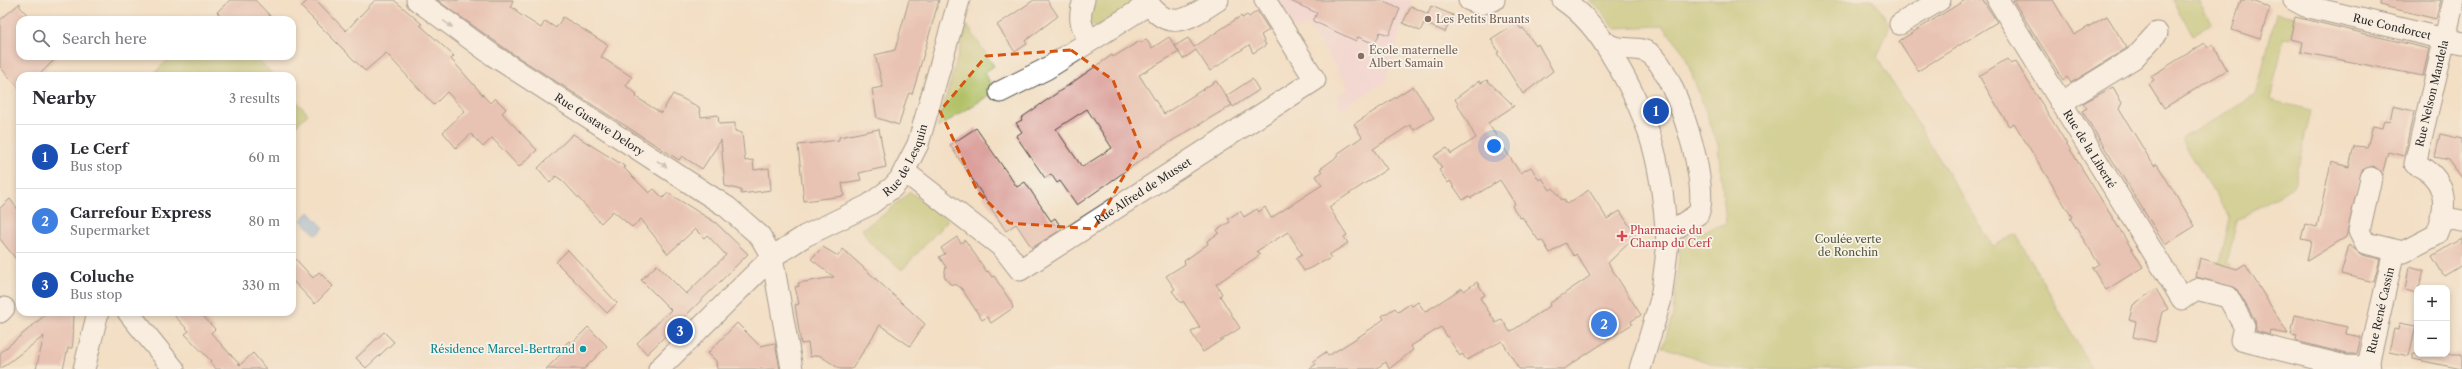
<!DOCTYPE html>
<html lang="en">
<head>
<meta charset="utf-8">
<style>
	body { margin:0; font-family:"Libre Caslon Text",serif; background:#f2f2f3; color:#2b2b33 }
	.controls { position:absolute; right:12px; bottom:12px; display:grid; overflow:hidden; border-radius:8px; box-shadow:0 2px 6px #0003 }
	.controls button { width:36px; height:36px; display:grid; place-items:center; padding:0; border:0; border-bottom:1px solid #e1e1e2; background:#fff; color:#2b2b33; font:20px sans-serif }
	.you { position:absolute; left:1494px; top:146px; width:14px; height:14px; margin:-10px; border:3px solid #fff; border-radius:50%; background:#1a73e8; box-shadow:0 0 0 6px #1a73e833 }
	.badge { display:grid; place-items:center; width:26px; height:26px; border-radius:50%; background:#b5179e; color:#fff; font-size:13px; font-weight:700 }
	.pin { position:absolute; translate:-50% -50%; border:2px solid #fff; box-shadow:0 1px 4px #0006 }
	.list { margin:0; padding:0; list-style:none }
	h2 { display:flex; justify-content:space-between; align-items:center; height:52px; margin:0; padding:0 16px; font-size:17px }
	h2 small { font-size:13px; font-weight:400; color:#7c7c81 }
	.list li { display:grid; grid-template-columns:26px 1fr auto; gap:12px; align-items:center; box-sizing:border-box; height:64px; padding:0 16px; border-top:1px solid #e1e1e2 }
	.list b { display:block; font-size:15px; white-space:nowrap }
	.list p { margin:0; font-size:13px; white-space:nowrap; color:#7c7c81 }
	.list em { font-size:13px; font-style:normal; color:#7c7c81 }
	.icon { flex:none; width:22px; height:22px; fill:none; stroke:currentColor; stroke-width:2; stroke-linecap:round; stroke-linejoin:round }
	.map { position:relative; flex:none; width:2462px; height:369px; overflow:hidden }
	.search { position:absolute; background:#fff; box-shadow:0 2px 6px #0003; left:16px; top:16px; width:280px; height:44px; display:flex; align-items:center; gap:10px; box-sizing:border-box; padding:0 14px; border-radius:12px; color:#7c7c81; font-size:15px }
	.panel { position:absolute; background:#fff; box-shadow:0 2px 6px #0003; left:16px; top:72px; width:280px; height:244px; border-radius:12px }
	.map>svg:first-child { display:block }
</style>
</head>
<body>
<div class="map">
<svg width="2462" height="369" viewBox="0 0 2462 369">
	<rect width="100%" height="100%" fill="#f7f3e8"/>
	<filter id="ink" filterUnits="userSpaceOnUse"><feTurbulence type="fractalNoise" baseFrequency=".025" numOctaves="2"/><feDisplacementMap in="SourceGraphic" scale="8" xChannelSelector="R" yChannelSelector="G"/><feConvolveMatrix kernelMatrix="1 2 1 2 8 2 1 2 1" color-interpolation-filters="sRGB"/></filter>
	<filter id="wash" filterUnits="userSpaceOnUse"><feTurbulence type="fractalNoise" baseFrequency=".012" numOctaves="4" result="noise"/><feDisplacementMap in="SourceGraphic" scale="16" xChannelSelector="R" yChannelSelector="G"/><feGaussianBlur stdDeviation="0.9" result="paint"/><feColorMatrix in="noise" values="0 0 0 0 0 0 0 0 0 0 0 0 0 0 0 0 0 1.4 0 .05"/><feComposite in="paint" operator="in"/></filter>
	<g filter="url(#wash)">
		<rect width="100%" height="100%" fill="#f2dfc4"/>
		<path fill="#f3cfdf" d="M1277,0h136l-10,23 -18,59 -46,29 -1,-16 11,-7 -42,-64 -11,6z"/>
		<path fill="#afbf62" stroke="#6d7546" d="M1091,0h43l-2,6 -37,21 -4,-1 -5,-11z
			M1589,0h285l16,25 -13,33 116,188 23,-12 76,135h-363l-66,-22 10,-33 7,-69 5,-7 41,-15 -8,-78 -34,-92 -21,-27 -49,2 -13,-17z
			M2171,0h27l14,23 -19,12z
			M2276,13l19,4 -5,22 -6,-1 -14,62 41,10 -17,76 -57,34 -10,44 4,1 -5,23 -16,-4 6,-22h4l10,-44 -49,-79 75,-44z
			M967,25l27,41 -10,7 12,18 -59,37z
			M172,56h83l19,20h-123z
			M292,96l16,18 -16,15z
			M910,192l38,28 -46,50 -32,-27 -8,-14 21,-14z"/>
		<path fill="#6aa6db" stroke="#4a6883" d="M309,212l15,16 -8,7 -15,-15z"/>
		<g id="blocks">
			<path fill="#dba09c" fill-rule="evenodd" d="M230,0h25l19,20h-49l-8,-8z
				M308,0h8l30,31 29,-31h19l28,24 -2,1 34,31 -3,3 39,44 5,-5 11,11 -4,4 35,37 -18,17 -27,-29 -9,9 -12,-13 -15,14 -13,-16 22,-21 -18,-19 -13,13 -48,-52 -21,18 -64,-64z
				M437,0h76l-2,7 6,3 -1,2 25,16 4,-7 11,7 7,-11 45,28 -7,12 31,20 -6,9 11,8 -1,3 25,16 12,-19 26,13 2,10 17,-2 1,9 16,-1v8l7,2 3,28 8,-1 1,10 15,-2 2,22 -30,4v-4l-16,-4 -4,-46 -19,29 -20,-13 -3,4 -169,-108z
				M909,0h30l-24,85 -3,9 -3,-1 -3,7 -7,25 -22,-7 -5,-29 11,-2 -8,-32 20,-5z
				M1034,0h13l11,16 -33,25 2,3 -12,8 -18,-27z
				M1288,0h92l20,9 -11,26 -9,-3 -5,12 -17,-7 -2,4 -43,-20 4,-8z
				M1965,0h18l14,22 -79,49 -19,-30z
				M2013,0h40l21,35 33,-19 20,32 -56,35 -4,-6 -4,3z
				M2241,0h8l21,7 -10,32 -28,-9z
				M2380,0h61l-5,19 -57,-14z
				M20,3v4l12,13h-12v36h38l-20,20h-18v13l-20,-22v-47z
				M1411,6l17,8 3,-8 22,9 -8,17 -21,-9 -4,8 -17,-8z
				M1257,11l12,19 -8,5 5,10 -13,8 -4,-8 -39,26 -14,-21 -13,9 -8,-13 13,-8 6,9 47,-31 1,2 5,-3 2,2z
				M2295,17l134,32 -6,27 -122,-24 2,-10 -13,-3z
				M1516,23l5,6 2,-1 13,18 2,-2 15,27 -30,23 -26,-41 2,-1 -8,-13z
				M1169,37l10,15 -40,23 25,39 52,-33 16,24 -82,49 -73,51 -17,-24 -3,2 -6,-9 -6,4 -29,-42 6,-4 -6,-9 6,-3 -1,-2 91,-63 1,2 27,-16 1,2 5,-4 6,9zM1087,109l25,39 -30,19 -26,-38z
				M2205,43l3,5 5,-4 14,26 -63,38 -15,-24 5,-4 -3,-4z
				M2007,59l4,5 5,-2 127,205 -37,23 -14,-22 7,-4 -29,-46 2,-1 -58,-94 -5,3 -30,-50z
				M1252,79l7,11 -26,17 -7,-11z
				M1487,80l27,26 -26,17 32,50 11,-6 8,13 3,-2 8,12 3,-2 9,12 2,-1 3,5 22,-14 18,29 13,-8 16,25 -28,27 33,52 -10,6 1,3 -68,45h-45l-17,-28 -35,19 -5,-6 -2,2 -19,-29 -30,19 2,4 -24,19 -3,-7 -11,7h-66l7,-5 -3,-3 13,-9 2,4 24,-15 20,-13 12,-9 -2,-3 13,-8 3,4 12,-8 2,2 6,-4 7,10 37,-24 2,3 13,-9 8,13 -5,3 16,25 6,-4 8,13 40,-26 -1,-2 41,-28 -14,-22 -2,2 -9,-13 -15,10 -8,-13 -3,1 -17,-24 -2,1 -8,-12 3,-2 -15,-24 -29,18 -2,-2 -6,4 -13,-19 -2,2 -9,-13 3,-2 -8,-12 13,-8 4,6 25,-16 -21,-39 24,-18 2,2z
				M1413,86l21,32 -20,12 -4,-5 -37,24 14,20 -58,38 18,28 -3,2 4,6 -19,12 2,3 -27,13 -8,-13 6,-4 -14,-22 -31,19 3,4 -44,29 6,10 -2,2 20,32 -37,24 -12,-20 9,-5 -17,-26 -2,2 -5,-7 -4,-5 3,-2 -9,-13 19,-12 -1,-3 24,-17 -1,-3 12,-8 -2,-3 13,-8 -2,-3 12,-8 4,6 13,-8 2,3 6,-5 6,11 51,-33 -6,-9 6,-4 -2,-3 18,-13 -1,-2 25,-17 -8,-13z
				M2113,87l9,16 -3,6 35,57 3,-2 38,62 -30,19 -83,-134 5,-3 -4,-5z
				M2393,106l21,5 -10,45 -16,-4 -6,23 -8,-9 -12,4 -16,67 -39,24 4,-20 -10,-2 4,-15 12,3 14,-65 18,5 5,-21 13,1 6,-21 9,2 2,-8 6,1z
				M976,128l41,59 8,-5 26,39 4,-3 7,11 -30,19 -16,-24 -10,7 -56,-86z
				M879,129l7,38 -27,6 2,7 -19,3 2,13 -40,5 -6,-56 41,-5v-3z
				M573,134l53,33 -2,1 25,25 5,-4 9,9 5,-5 48,30 32,31 -101,100 -10,-11 34,-33 -30,-30 16,-15 29,29 40,-39 -19,-20 -3,3 -9,-9 -27,25 -27,-35 -9,8 -19,-16 -12,12 -38,-42 -7,-5 -6,7 -12,-15z
				M2440,134l22,5v39l-13,-18 -14,-3z
				M10,199l10,13v52l-20,-25v-31z
				M957,237l4,6 4,-3 22,32 1,-1 4,6 2,-1 17,26 2,6 -22,15 -4,-6 -5,3 -20,-31 -5,-4 -7,-1 -6,-8 2,-9 -7,-10 6,-3 -4,-6z
				M2462,238v27l-18,11 -12,-20z
				M2349,245l13,10 18,4 -6,23 -33,-8z
				M823,247l15,9 5,-7 82,75 -15,22 -30,-21 -28,44h-12l-21,-14 -9,2 -2,-14 -7,1 -6,-39 4,-1 -4,-17 4,-1 -1,-3 36,-6 -23,-18z
				M568,250l49,53 -10,10 -51,-51z
				M292,255l21,23 6,-6 14,14 -18,18 -23,-24z
				M2200,258l37,11 8,-5 43,70 -17,-3 -1,4 -14,-4 -1,-11 -19,-32 -40,-11z
				M2409,267l15,4 -7,22 -12,-3z
				M2156,289l12,20 -6,3 -7,30 -22,-5 3,-15 -7,-2 4,-15z
				M44,312h30l-1,29 -1,7h-4l-5,21h-27l8,-33 -44,33v-16l44,-37z
				M171,312h28l16,17 -4,4 29,32 13,-12 13,16h-50l-6,-7 1,-1 -26,-27 4,-3z
				M2295,315l52,12 -1,7 15,3 -4,17h-10l-51,-13 1,-5 -6,-1z
				M737,323l23,23 15,-3 5,26h-63l-1,-8 -8,-8z
				M2399,323l17,3 -7,30 -20,-4 5,-23 4,1z
				M588,327l19,19 -23,23h-38l15,-15 -3,-3 11,-10 2,3z
				M384,332l10,10 -28,26 -10,-10z
				M2413,354h49v15l-49,-10z"/>
		</g>
	</g>
	<g filter="url(#ink)">
		<use href="#blocks" fill-opacity="0" stroke="#494642" stroke-width="1"/>
		<g fill="none" stroke-linecap="round" stroke-linejoin="round">
			<g stroke="#494642" stroke-width="23">
				<g id="minor">
					<path id="s1" d="M417,0l77,56 233,151 33,29 12,21 20,112"/>
					<path d="M1084,0c-6,17 -4,26 6,41"/>
					<path d="M1469,0l11,4 14,-4"/>
					<path d="M1563,0c23,15 38,36 51,59 39,64 49,113 53,186"/>
					<path id="s2" d="M1998,0l184,299 14,-10 32,8 16,29 -3,14 104,26 24,1"/>
					<path id="s3" d="M2294,0l11,6 157,37"/>
					<path d="M1900,24l40,-24"/>
					<path d="M1604,41c14,14 34,2 48,14 23,20 59,131 46,159l-25,16 -4,5 -8,64 -21,70"/>
					<path d="M1000,92l46,-23 103,-65c22,31 45,11 69,-4"/>
					<path d="M2061,103l73,-45 23,-25"/>
					<path id="s4" d="M905,172l98,76 17,22 295,-190 -50,-80"/>
					<path id="s5" d="M2371,178l-12,53 6,12 38,9 33,-17c13,-29 11,-58 -21,-71l39,-164"/>
					<path d="M2441,217l21,4"/>
					<path d="M0,312l4,-4"/>
					<path d="M128,312l46,57"/>
					<path d="M84,369l14,-57"/>
					<path id="s6" d="M659,369l113,-112 33,-21 64,-31 24,-18 7,-8 18,-35 41,-144"/>
					<path id="s7" d="M2370,369l-1,-8 25,-110"/>
				</g>
			</g>
			<use href="#minor" stroke="#fff" stroke-width="21"/>
		</g>
		<defs><path id="oneway-solid" d="M-6-.8H1V-3.2L6.5 0L1 3.2V.8H-6Z"/></defs>
		<g fill="#a0a0a0">
			<use href="#oneway-solid" transform="translate(448 24) rotate(35)"/>
			<use href="#oneway-solid" transform="translate(662 164) rotate(33)"/>
		</g>
	</g>
	<path d="M0 0H2462V369H0ZM1071,50l42,30 27,67 -46,82 -85,-6 -31,-31 -38,-81 46,-55z" fill="#f2dfc4" fill-opacity=".55" fill-rule="evenodd"/>
	<path fill="none" stroke="#d5540f" stroke-width="3" stroke-dasharray="8 5" stroke-linejoin="round" d="M1071,50l42,30 27,67 -46,82 -85,-6 -31,-31 -38,-81 46,-55z"/>
	<g fill="#8d6e63" stroke="#f7f3e8" stroke-width="1.5">
		<circle cx="1428" cy="19" r="4"/>
		<circle cx="1361" cy="56" r="4"/>
	</g>
	<path fill="#e0444e" stroke="#f7f3e8" stroke-width="1.5" d="M1620 230h4v4h4v4h-4v4h-4v-4h-4v-4h4z"/>
	<circle fill="#0f9aa8" stroke="#f7f3e8" stroke-width="1.5" cx="583" cy="349" r="4"/>
	<g text-anchor="middle" stroke-width="3.5" stroke-linejoin="round" paint-order="stroke">
		<g font-size="11" fill="#785e54" stroke="#f7f3e8" text-anchor="start">
			<text x="1436" y="23">Les Petits Bruants</text>
			<text x="1369" y="54">École maternelle<tspan x="1369" dy="13">Albert Samain</tspan></text>
		</g>
		<g font-size="11" fill="#2b2b2b" stroke="#f7f3e8">
			<text dy="4" stroke="none"><textPath href="#s3" startOffset="102">Rue Condorcet</textPath></text>
			<text dy="4" stroke="none"><textPath href="#s5" startOffset="301">Rue Nelson Mandela</textPath></text>
			<text dy="4" stroke="none"><textPath href="#s1" startOffset="221">Rue Gustave Delory</textPath></text>
			<text dy="4" stroke="none"><textPath href="#s2" startOffset="175">Rue de la Liberté</textPath></text>
			<text dy="4" stroke="none"><textPath href="#s6" startOffset="329">Rue de Lesquin</textPath></text>
			<text dy="4" stroke="none"><textPath href="#s4" startOffset="298">Rue Alfred de Musset</textPath></text>
			<text dy="4" stroke="none"><textPath href="#s7" startOffset="60">Rue René Cassin</textPath></text>
		</g>
		<g font-size="11" fill="#be3a42" stroke="#f7f3e8" text-anchor="start">
			<text x="1630" y="234">Pharmacie du<tspan x="1630" dy="13">Champ du Cerf</tspan></text>
		</g>
		<g font-size="11" fill="#53573c" stroke="#f7f3e8">
			<text x="1848" y="243">Coulée verte<tspan x="1848" dy="13">de Ronchin</tspan></text>
		</g>
		<g font-size="11" fill="#0d838f" stroke="#f7f3e8" text-anchor="end">
			<text x="575" y="353">Résidence Marcel-Bertrand</text>
		</g>
	</g>
</svg>
<div class="controls">
<button>+</button>
<button>−</button>
</div>
<div class="you"></div>
<div class="pin badge" style="left:1656px;top:111px;background:#1a4fb4">1</div>
<div class="pin badge" style="left:1604px;top:324px;background:#3f7fe0">2</div>
<div class="pin badge" style="left:680px;top:331px;background:#1a4fb4">3</div>
<div class="search"><svg class="icon" aria-label="search" viewBox="0 0 24 24"><circle cx="10" cy="10" r="6"/><path d="M15 15l6 6"/></svg>Search here</div>
<section class="panel">
<h2>Nearby<small>3 results</small></h2>
<ul class="list">
<li><span class="badge" style="background:#1a4fb4">1</span><div><b>Le Cerf</b><p>Bus stop</p></div><em>60 m</em></li>
<li><span class="badge" style="background:#3f7fe0">2</span><div><b>Carrefour Express</b><p>Supermarket</p></div><em>80 m</em></li>
<li><span class="badge" style="background:#1a4fb4">3</span><div><b>Coluche</b><p>Bus stop</p></div><em>330 m</em></li>
</ul>
</section>
</div>
</body>
</html>
